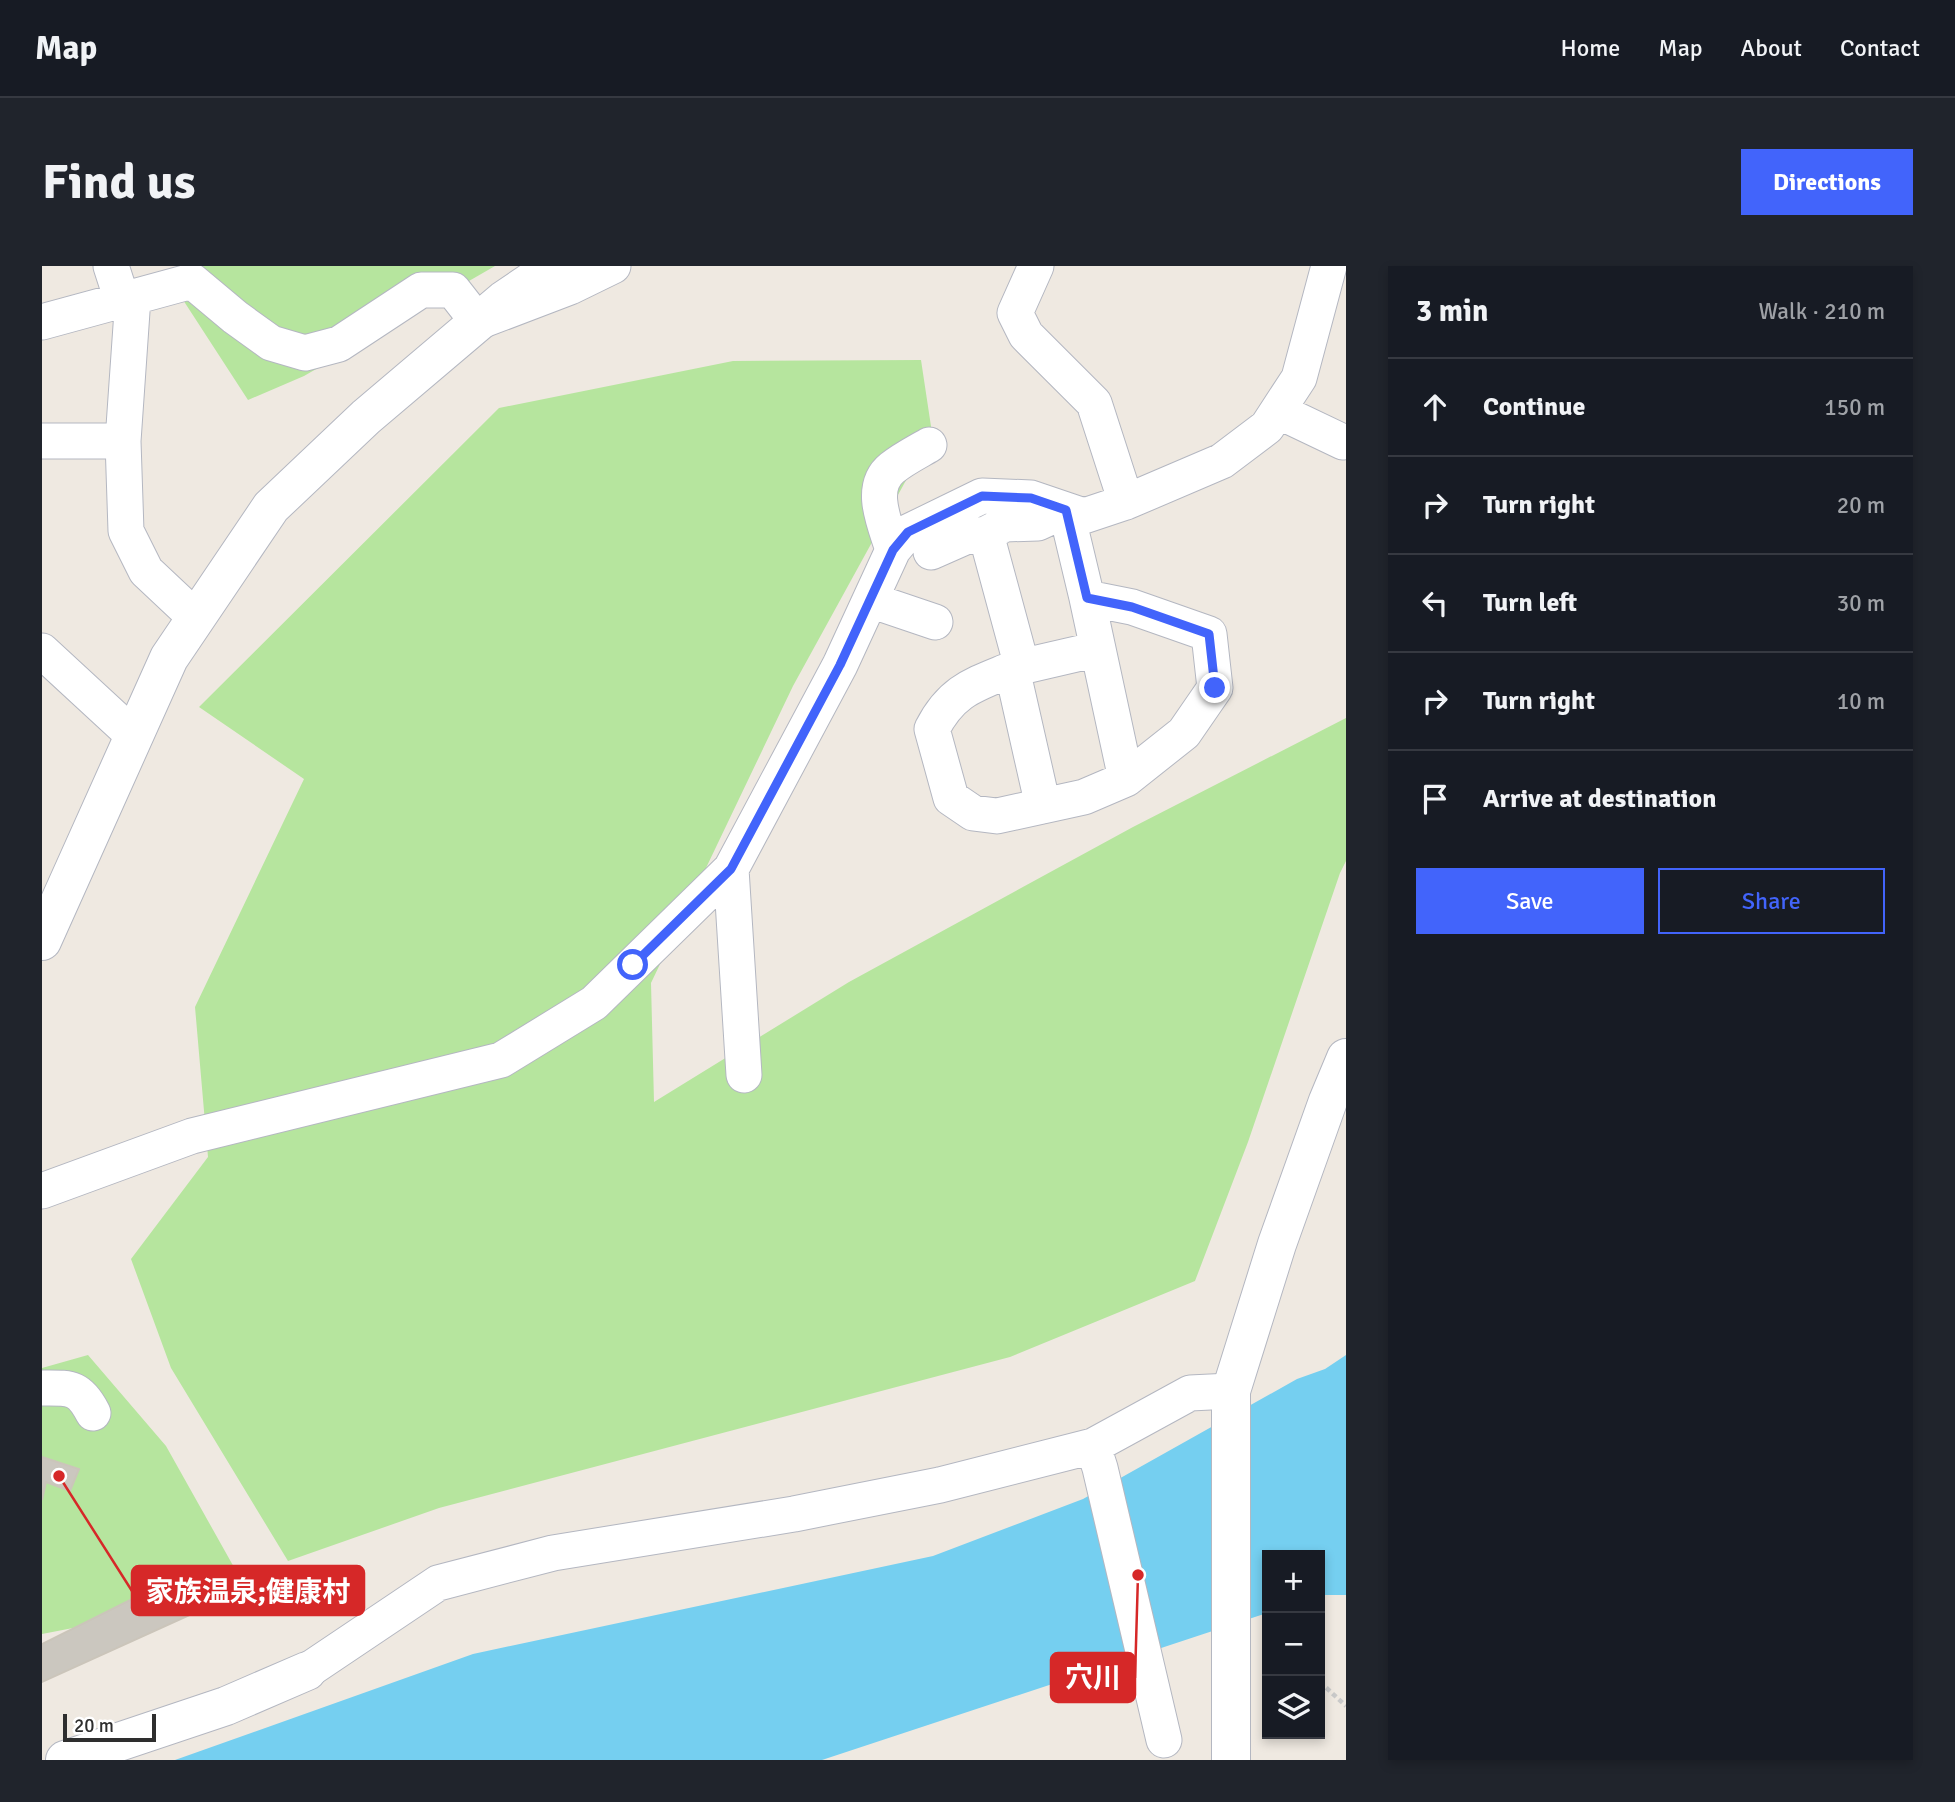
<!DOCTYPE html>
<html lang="en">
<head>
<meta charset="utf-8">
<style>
	body { margin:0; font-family:Signika,"Noto Sans JP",sans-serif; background:#20242c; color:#f1f3f6 }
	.controls { position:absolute; right:21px; bottom:21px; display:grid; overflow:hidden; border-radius:0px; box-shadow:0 4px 10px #0003 }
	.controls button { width:63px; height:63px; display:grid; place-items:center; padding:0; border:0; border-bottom:2px solid #363941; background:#171b24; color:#f1f3f6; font:35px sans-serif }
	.scale { position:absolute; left:21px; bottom:18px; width:93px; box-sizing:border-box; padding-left:7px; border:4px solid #2e2e2e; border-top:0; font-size:19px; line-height:24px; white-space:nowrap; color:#2e2e2e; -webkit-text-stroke:5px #fff; paint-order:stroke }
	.stop { position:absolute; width:21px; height:21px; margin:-16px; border:5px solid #4264fb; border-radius:50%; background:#fff }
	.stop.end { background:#4264fb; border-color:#fff; box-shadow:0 2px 7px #0008 }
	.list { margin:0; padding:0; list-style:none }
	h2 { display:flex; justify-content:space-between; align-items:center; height:91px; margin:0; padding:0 28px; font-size:30px }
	h2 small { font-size:23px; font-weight:400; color:#9ea1a6 }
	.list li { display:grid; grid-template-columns:46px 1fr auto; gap:21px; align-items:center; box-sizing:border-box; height:98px; padding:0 28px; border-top:2px solid #363941 }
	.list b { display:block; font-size:26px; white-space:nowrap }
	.list em { font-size:23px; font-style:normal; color:#9ea1a6 }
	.actions { display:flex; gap:14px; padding:21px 28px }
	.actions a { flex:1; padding:16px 0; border:2px solid #4264fb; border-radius:0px; text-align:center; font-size:24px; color:#4264fb }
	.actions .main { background:#4264fb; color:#fff }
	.icon { flex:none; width:38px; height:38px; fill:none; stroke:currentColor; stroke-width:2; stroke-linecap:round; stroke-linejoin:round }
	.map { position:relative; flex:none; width:1304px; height:1494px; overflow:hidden; border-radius:0px }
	header { display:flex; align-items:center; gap:42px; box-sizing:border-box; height:98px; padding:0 35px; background:#171b24; border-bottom:2px solid #363941 }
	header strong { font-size:33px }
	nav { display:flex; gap:38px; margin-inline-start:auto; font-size:24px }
	.intro { display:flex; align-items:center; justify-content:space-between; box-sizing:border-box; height:168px; padding:0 42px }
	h1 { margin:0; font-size:49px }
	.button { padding:18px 32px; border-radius:0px; background:#4264fb; color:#fff; font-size:24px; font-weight:700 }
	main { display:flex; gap:42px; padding:0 42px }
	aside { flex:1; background:#171b24; border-radius:0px; box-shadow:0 4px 10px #0003 }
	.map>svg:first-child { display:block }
</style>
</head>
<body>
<header>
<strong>Map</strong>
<nav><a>Home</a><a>Map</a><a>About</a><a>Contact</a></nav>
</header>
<div class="intro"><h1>Find us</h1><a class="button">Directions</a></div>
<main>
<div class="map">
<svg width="1304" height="1494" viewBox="0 0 1304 1494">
	<rect width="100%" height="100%" fill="#efe9e1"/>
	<path fill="#b6e59e" d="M146,0h307l-191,110 -56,24 -74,-114z
		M879,94l11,73 -139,253 -142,297 3,119 195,-120 284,-155 213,-109v143l-6,12 -92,269 -53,139 -185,76 -571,151 -151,53 -117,-193 -40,-109 77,-102 -13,-150 109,-228 -105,-72 300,-299 234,-47z
		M46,1089l78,91 83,148 -207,40v-266z"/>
	<path fill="#75cff0" d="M1304,1089v240h-26v-40h-53v58l-445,147h-647l298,-106 460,-98 150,-57 214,-120 28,-10z"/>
	<path fill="#cbc7bf" stroke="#cbc5ba" stroke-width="2" d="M0,1191l37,12 -9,22 -24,-9 -4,18z
		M144,1306l19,36 -163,74v-38z"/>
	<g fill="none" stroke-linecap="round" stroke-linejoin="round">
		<g stroke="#b4b7c1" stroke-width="37">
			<path id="minor" d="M69,0l11,34
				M994,0l-21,47 11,22 68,68 32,99
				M0,56l150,-41 43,36 36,26 34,10 34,-9 82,-54h32l25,32 92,-35 43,-21
				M1236,145l65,31
				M0,175h81l3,90 20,40 50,47
				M81,175l10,-144
				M944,268l19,-10 33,-1 28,-13 21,88 45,9 77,27 6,54 -31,45 -58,46 -39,-181
				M851,284c-7,-24 -26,-62 -1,-82 11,-9 25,-16 37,-23
				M889,286l34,-15 21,-3 36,133
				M828,334l65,22
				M0,385l92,85
				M970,403l86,-20
				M1001,540l-31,-137c-38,16 -60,21 -80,60l19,69 22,15 24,3 87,-19 42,-18
				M689,603l13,206
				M0,925l150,-55 309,-76 93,-57 137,-134 109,-204 53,-115 15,-18 74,-36 49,2 53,18 42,-14 96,-41 45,-34 32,-49 30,-112
				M0,1122c28,0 37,-2 51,25
				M1051,1180l7,22 64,272
				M265,1405l131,-88 115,-30 241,-39 146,-29 153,-39 97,-53 41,-2"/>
		</g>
		<g stroke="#b4b7c1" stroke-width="40">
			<path id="tertiary" d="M0,675l127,-283 102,-151 95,-90 138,-117 50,-34
				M23,1494l161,-54 81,-35
				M1189,1494v-369l46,-147 51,-143 18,-43"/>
		</g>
		<path stroke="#c9c9c9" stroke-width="4.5" stroke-dasharray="5 3.5" stroke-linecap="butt" d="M1278,1416l26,24"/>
		<use href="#minor" stroke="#fff" stroke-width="35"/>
		<use href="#tertiary" stroke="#fff" stroke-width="38"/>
	</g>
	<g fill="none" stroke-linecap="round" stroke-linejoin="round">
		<path stroke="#4264fb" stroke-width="9" d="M591,699l98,-96 109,-204 53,-115 15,-18 74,-36 49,2 35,12 21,88 45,9 77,27 6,54"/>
	</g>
	<path fill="none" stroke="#d62828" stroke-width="2.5" d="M17 1210L90 1325M1096 1309L1093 1412"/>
	<g fill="#d62828" stroke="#fff" stroke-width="2.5">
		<circle cx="17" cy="1210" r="7"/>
		<circle cx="1096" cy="1309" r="7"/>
	</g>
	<g fill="#d62828" stroke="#d62828" stroke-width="2.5">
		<rect x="90" y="1300" width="232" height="49" rx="7"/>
		<rect x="1009" y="1387" width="84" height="49" rx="7"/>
	</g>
	<g font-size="28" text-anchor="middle" font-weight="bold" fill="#fff">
		<text x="206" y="1335">家族温泉;健康村</text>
		<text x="1051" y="1421">穴川</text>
	</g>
</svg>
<div class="controls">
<button>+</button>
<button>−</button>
<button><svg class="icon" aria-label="layers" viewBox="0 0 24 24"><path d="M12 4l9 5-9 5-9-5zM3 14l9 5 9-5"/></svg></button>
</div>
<div class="scale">20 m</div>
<div class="stop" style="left:591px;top:699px"></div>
<div class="stop end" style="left:1173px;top:422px"></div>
</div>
<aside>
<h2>3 min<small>Walk · 210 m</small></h2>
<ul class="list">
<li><svg class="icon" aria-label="ahead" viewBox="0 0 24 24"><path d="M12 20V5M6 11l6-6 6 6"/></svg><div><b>Continue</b></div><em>150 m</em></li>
<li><svg class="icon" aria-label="right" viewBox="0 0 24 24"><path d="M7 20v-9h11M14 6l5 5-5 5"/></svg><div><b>Turn right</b></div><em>20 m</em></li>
<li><svg class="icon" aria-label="left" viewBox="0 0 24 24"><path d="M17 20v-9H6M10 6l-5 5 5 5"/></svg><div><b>Turn left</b></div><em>30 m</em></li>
<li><svg class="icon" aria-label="right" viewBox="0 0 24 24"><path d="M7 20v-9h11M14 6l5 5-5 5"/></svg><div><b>Turn right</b></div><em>10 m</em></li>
<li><svg class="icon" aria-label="arrive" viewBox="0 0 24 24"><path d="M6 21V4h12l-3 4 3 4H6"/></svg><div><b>Arrive at destination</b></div></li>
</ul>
<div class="actions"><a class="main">Save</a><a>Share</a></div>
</aside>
</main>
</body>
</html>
